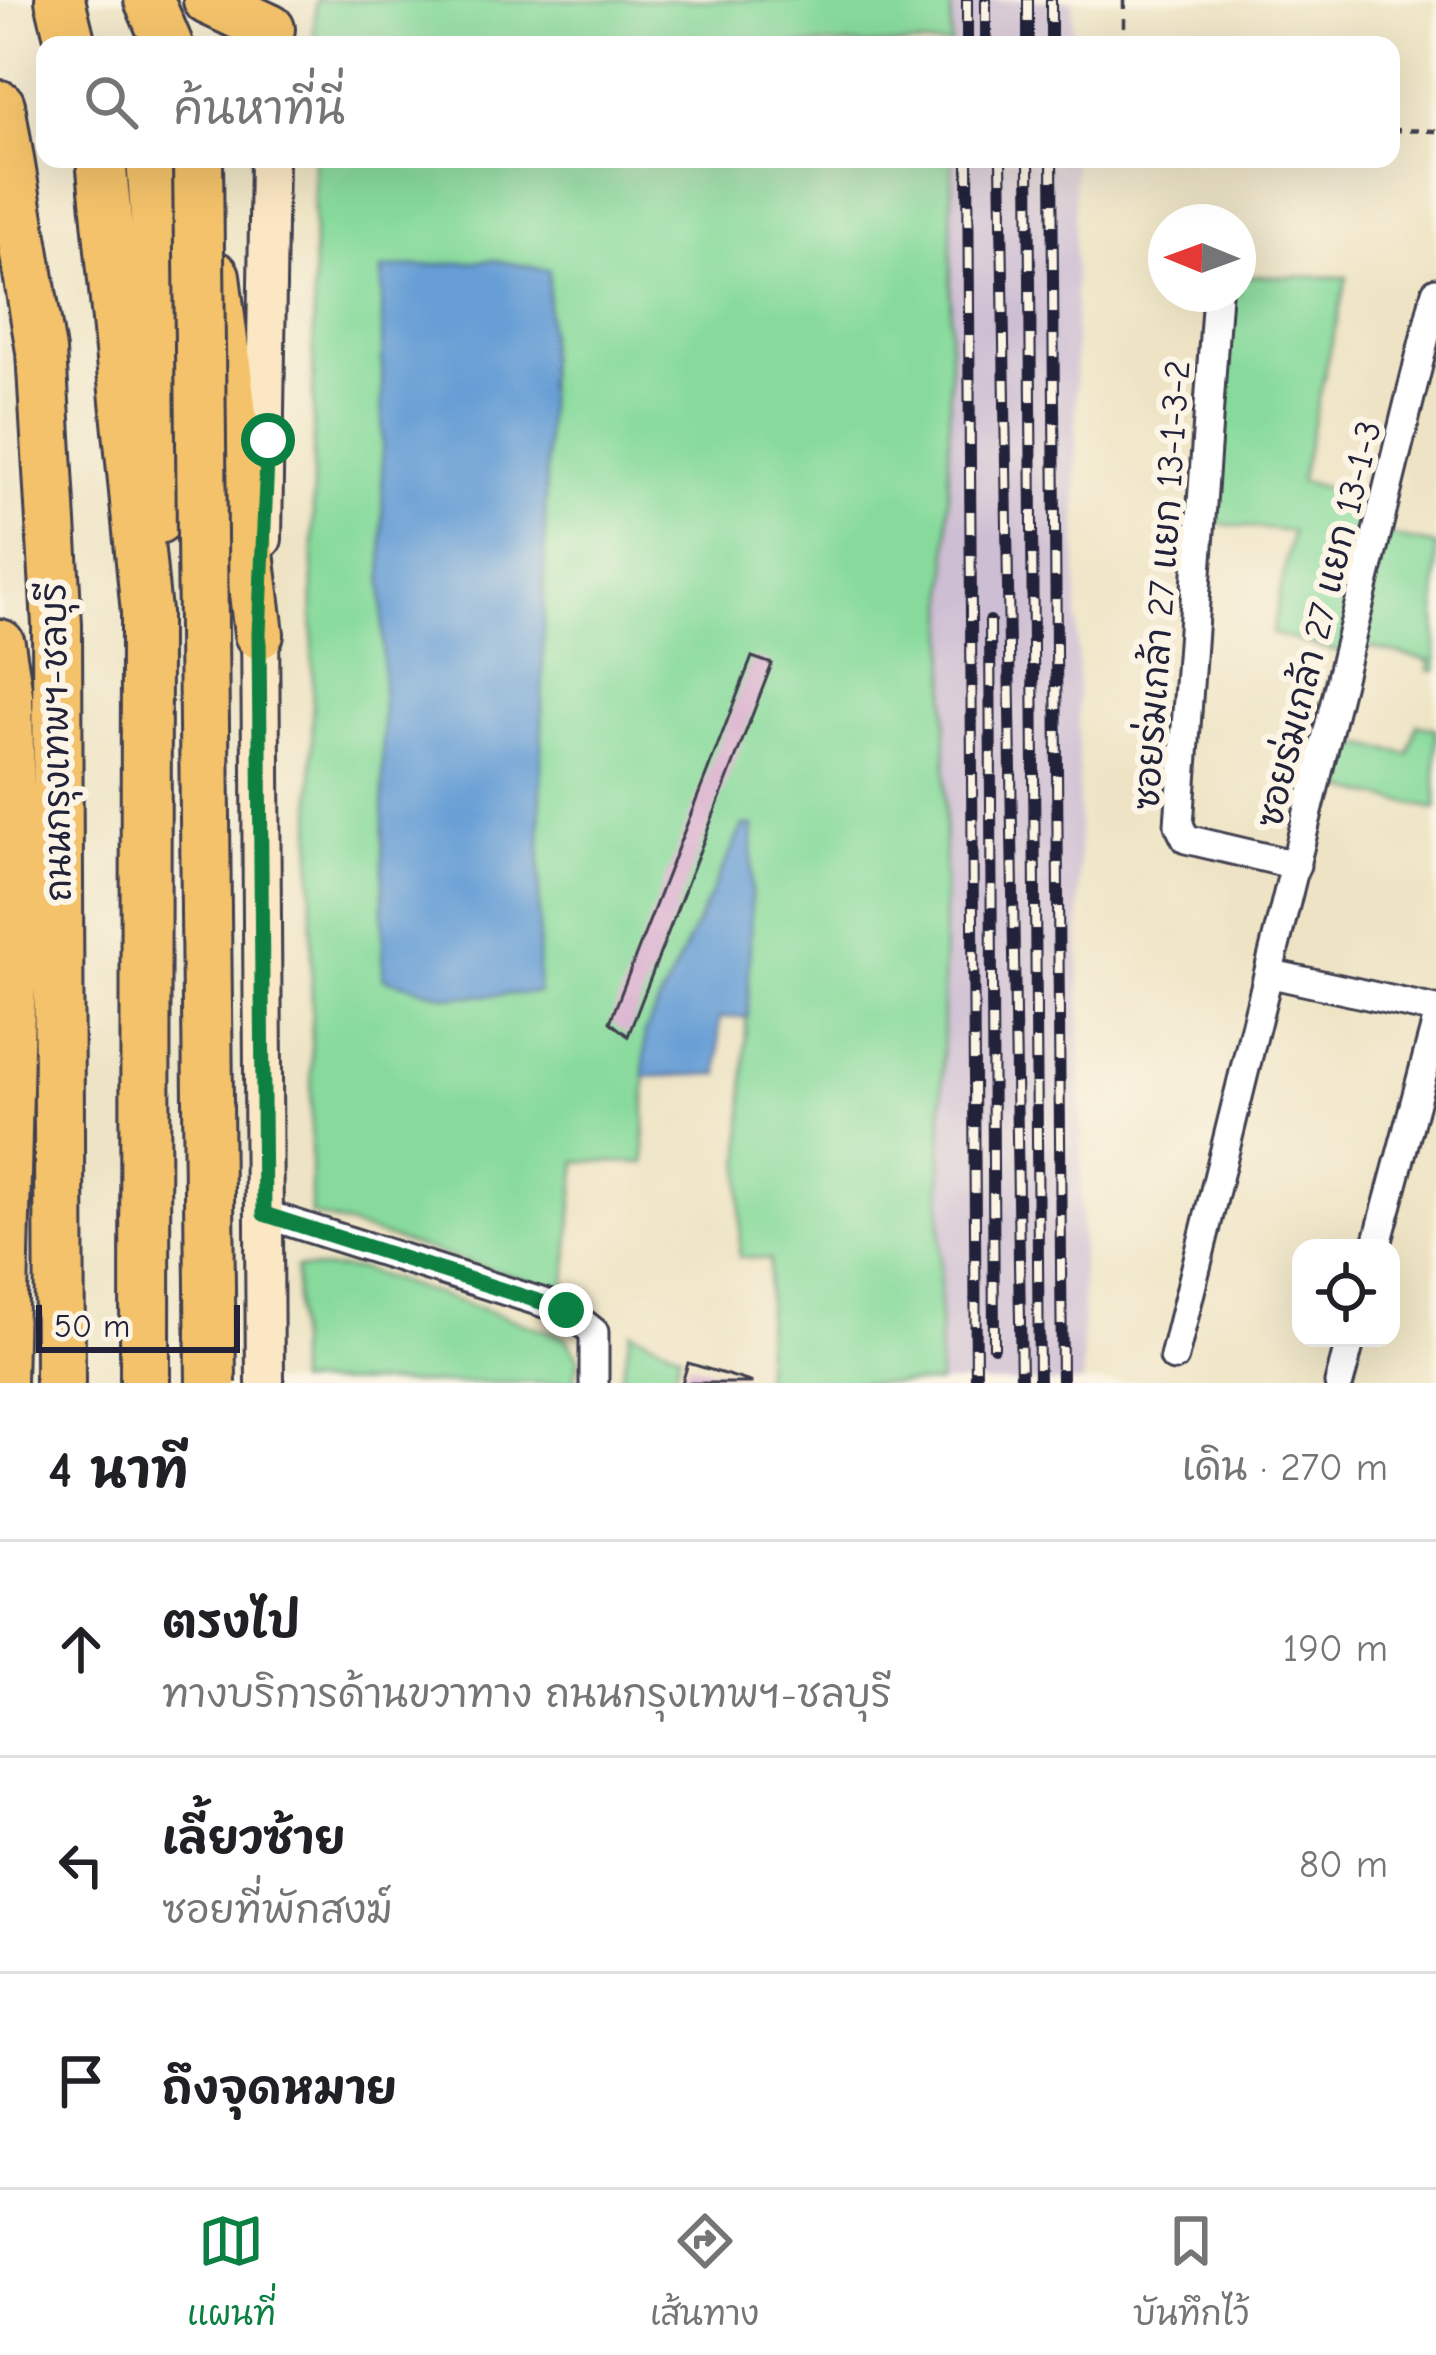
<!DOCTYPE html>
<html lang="th">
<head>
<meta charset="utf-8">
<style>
	body { margin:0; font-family:"Comic Neue","Playpen Sans Thai",sans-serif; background:#f6f6f6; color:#202124 }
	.controls { position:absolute; right:36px; bottom:36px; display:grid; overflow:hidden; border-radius:24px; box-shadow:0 12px 48px #0002 }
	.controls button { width:108px; height:108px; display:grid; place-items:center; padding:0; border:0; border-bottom:3px solid #e0e0e0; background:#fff; color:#202124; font:60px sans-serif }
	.compass { position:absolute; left:1148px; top:204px; width:108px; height:108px; border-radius:50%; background:#fff; box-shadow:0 12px 48px #0002; rotate:271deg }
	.scale { position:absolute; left:36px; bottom:30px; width:204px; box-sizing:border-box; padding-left:12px; border:6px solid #22223b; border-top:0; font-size:33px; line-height:42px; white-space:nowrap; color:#22223b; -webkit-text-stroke:9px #fcf5e5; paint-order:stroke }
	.stop { position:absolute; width:36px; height:36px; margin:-27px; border:9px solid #0b8043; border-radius:50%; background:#fff }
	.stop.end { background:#0b8043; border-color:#fff; box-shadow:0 3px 12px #0008 }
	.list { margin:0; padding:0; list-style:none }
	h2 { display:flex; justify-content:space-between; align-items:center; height:156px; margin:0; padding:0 48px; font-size:51px }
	h2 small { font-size:39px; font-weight:400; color:#757577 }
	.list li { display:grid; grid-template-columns:78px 1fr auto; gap:36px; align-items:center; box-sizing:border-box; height:216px; padding:0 48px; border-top:3px solid #e0e0e0 }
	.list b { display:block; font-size:45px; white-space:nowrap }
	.list p { margin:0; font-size:39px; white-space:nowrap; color:#757577 }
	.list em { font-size:39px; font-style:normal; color:#757577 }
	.icon { flex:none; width:66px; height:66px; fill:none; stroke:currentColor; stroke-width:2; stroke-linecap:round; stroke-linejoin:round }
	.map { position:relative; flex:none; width:1436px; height:1383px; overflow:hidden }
	.search { position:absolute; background:#fff; box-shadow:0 12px 48px #0002; left:36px; right:36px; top:36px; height:132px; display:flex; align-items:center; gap:30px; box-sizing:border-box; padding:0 42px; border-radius:24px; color:#757577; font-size:45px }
	.sheet { height:804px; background:#fff }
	nav { display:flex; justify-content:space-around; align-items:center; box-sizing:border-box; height:168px; border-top:3px solid #e0e0e0; background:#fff; font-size:33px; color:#757577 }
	nav a { display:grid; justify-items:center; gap:6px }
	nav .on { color:#0b8043 }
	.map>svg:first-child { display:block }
</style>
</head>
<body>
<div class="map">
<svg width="1436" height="1383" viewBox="0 0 1436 1383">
	<rect width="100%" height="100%" fill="#fcf5e5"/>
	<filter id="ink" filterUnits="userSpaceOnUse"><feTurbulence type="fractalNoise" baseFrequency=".00833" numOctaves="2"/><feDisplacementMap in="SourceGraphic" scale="24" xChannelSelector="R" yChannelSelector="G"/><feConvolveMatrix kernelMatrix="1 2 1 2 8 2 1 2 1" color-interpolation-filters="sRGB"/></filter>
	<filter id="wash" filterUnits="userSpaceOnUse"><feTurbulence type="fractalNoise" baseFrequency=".004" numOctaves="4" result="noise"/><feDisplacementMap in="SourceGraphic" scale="48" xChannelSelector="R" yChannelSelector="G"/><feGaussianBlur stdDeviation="2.7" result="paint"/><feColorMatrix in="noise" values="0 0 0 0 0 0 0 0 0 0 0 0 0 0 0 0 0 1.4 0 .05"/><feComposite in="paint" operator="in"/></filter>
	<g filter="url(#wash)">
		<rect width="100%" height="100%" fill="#eee4c5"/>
		<path fill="#cdbed3" d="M951,0h122v45h-122z
			M952,159h122l9,1224h-144z"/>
		<path fill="#87da9c" stroke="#547e6c" stroke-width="3" d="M316,0h635v45h-638z
			M314,159h638l-13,1224h-176l7,-124 -31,-2 13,-431h-9l-98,206v131l-68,-2 -12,131 -254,-78z
			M1238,276l109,1 -47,204 78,20 -37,151 -69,-18 20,-102 -81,-9 15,-229h12z
			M1386,535l50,10v126l-7,-1 1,-9 -70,-16z
			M1417,724l19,5v80l-111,-24 12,-45 72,14z
			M296,1268l64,1 206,68 13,22 -6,24h-277z
			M631,1331l49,22 -8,30h-52z"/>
		<path fill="#669ed5" stroke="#446088" stroke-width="3" d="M493,260l56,10 -11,723 -88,4 -67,-19 -1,-709z
			M743,826h10l-5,191 -29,1v56l-75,3 1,-45z"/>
		<g id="blocks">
			<path fill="#d9afcf" d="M752,657l20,7 -144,372 -18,-14z
				M688,1363l63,19v1h-69z"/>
		</g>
	</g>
	<g filter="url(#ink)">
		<use href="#blocks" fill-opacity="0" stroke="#413f50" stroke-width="3"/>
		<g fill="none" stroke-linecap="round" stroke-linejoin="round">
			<g stroke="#413f50" stroke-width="33">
				<path id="minor" d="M1217,294l-38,531 7,14 110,26
					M1272,974l164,36
					M264,1214l302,96 28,22v51
					M1376,1248l60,-224
					M1174,1357l262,-1065
					M1339,1383l12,-45"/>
			</g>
			<g stroke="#413f50" stroke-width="42">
				<path id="secondary" d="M263,539l6,-380
					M260,612l5,771"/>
			</g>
			<g stroke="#413f50" stroke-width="54">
				<path id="motorway" d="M60,0l11,45
					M149,0l19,45
					M208,0l62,29
					M0,105l41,246 16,274 3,758
					M101,159l45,453 -1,771
					M151,159l19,266 -12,94
					M215,276l44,358
					M0,644l8,51 4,227 -11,461"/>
			</g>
			<path stroke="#413f50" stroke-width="4.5" stroke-dasharray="9 9" stroke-linecap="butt" d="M1124,0v45
				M1391,130l45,1"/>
			<use href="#minor" stroke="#fff" stroke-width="27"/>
			<use href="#secondary" stroke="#fbe7c3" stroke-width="36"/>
			<use href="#motorway" stroke="#f4c26a" stroke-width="48"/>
			<g stroke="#22223b" stroke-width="12">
				<path id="rail" d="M967,0v45
					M986,0v45
					M1028,0v45
					M1051,0v45
					M968,159l8,1224
					M1001,159l20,1224
					M1029,159l10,1224
					M1052,159l10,1224
					M990,621l4,726"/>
			</g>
			<use href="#rail" stroke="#fcf5e5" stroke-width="8" stroke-dasharray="22" stroke-linecap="butt"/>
			<g stroke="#413f50" stroke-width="54" stroke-linecap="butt">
				<path id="motorway-bridge" d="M198,159l13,1224"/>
			</g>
			<use href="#motorway-bridge" stroke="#f4c26a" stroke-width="48"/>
		</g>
	</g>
	<g fill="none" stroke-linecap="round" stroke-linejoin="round" filter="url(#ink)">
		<path stroke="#0b8043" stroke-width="15" d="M268,440l-9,194 5,580 302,96"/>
	</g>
	<g text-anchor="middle" stroke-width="12" stroke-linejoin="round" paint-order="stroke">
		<g font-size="36" fill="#22223b" stroke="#fcf5e5">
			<text transform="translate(1161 585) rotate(-86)" y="13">ซอยร่มเกล้า 27 แยก 13-1-3-2</text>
			<text transform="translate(1318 624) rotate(-76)" y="13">ซอยร่มเกล้า 27 แยก 13-1-3</text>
			<text transform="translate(55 742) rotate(-91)" y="13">ถนนกรุงเทพฯ-ชลบุรี</text>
		</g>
	</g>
</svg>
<div class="controls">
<button><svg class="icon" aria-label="locate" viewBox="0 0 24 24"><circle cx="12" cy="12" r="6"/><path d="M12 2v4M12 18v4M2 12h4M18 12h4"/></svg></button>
</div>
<svg class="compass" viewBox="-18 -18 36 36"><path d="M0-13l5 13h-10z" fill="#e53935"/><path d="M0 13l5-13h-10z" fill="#757577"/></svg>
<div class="scale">50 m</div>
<div class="stop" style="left:268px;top:440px"></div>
<div class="stop end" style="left:566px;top:1310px"></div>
<div class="search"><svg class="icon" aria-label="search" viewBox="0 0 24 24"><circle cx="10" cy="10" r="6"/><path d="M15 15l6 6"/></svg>ค้นหาที่นี่</div>
</div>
<section class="sheet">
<h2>4 นาที<small>เดิน · 270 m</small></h2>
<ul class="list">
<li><svg class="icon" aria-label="ahead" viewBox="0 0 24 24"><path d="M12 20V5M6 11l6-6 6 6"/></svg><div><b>ตรงไป</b><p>ทางบริการด้านขวาทาง ถนนกรุงเทพฯ-ชลบุรี</p></div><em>190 m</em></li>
<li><svg class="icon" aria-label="left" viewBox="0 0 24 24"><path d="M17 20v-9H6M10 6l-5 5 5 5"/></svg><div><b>เลี้ยวซ้าย</b><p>ซอยที่พักสงฆ์</p></div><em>80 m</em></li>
<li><svg class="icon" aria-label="arrive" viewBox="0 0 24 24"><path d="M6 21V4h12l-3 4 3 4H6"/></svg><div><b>ถึงจุดหมาย</b></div></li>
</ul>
</section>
<nav>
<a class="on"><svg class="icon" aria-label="map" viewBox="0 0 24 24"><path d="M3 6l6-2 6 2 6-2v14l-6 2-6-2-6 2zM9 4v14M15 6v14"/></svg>แผนที่</a>
<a><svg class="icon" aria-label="directions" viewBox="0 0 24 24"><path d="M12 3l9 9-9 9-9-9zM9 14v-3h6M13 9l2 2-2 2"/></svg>เส้นทาง</a>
<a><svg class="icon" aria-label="saved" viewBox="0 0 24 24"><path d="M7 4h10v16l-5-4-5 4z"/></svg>บันทึกไว้</a>
</nav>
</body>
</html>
